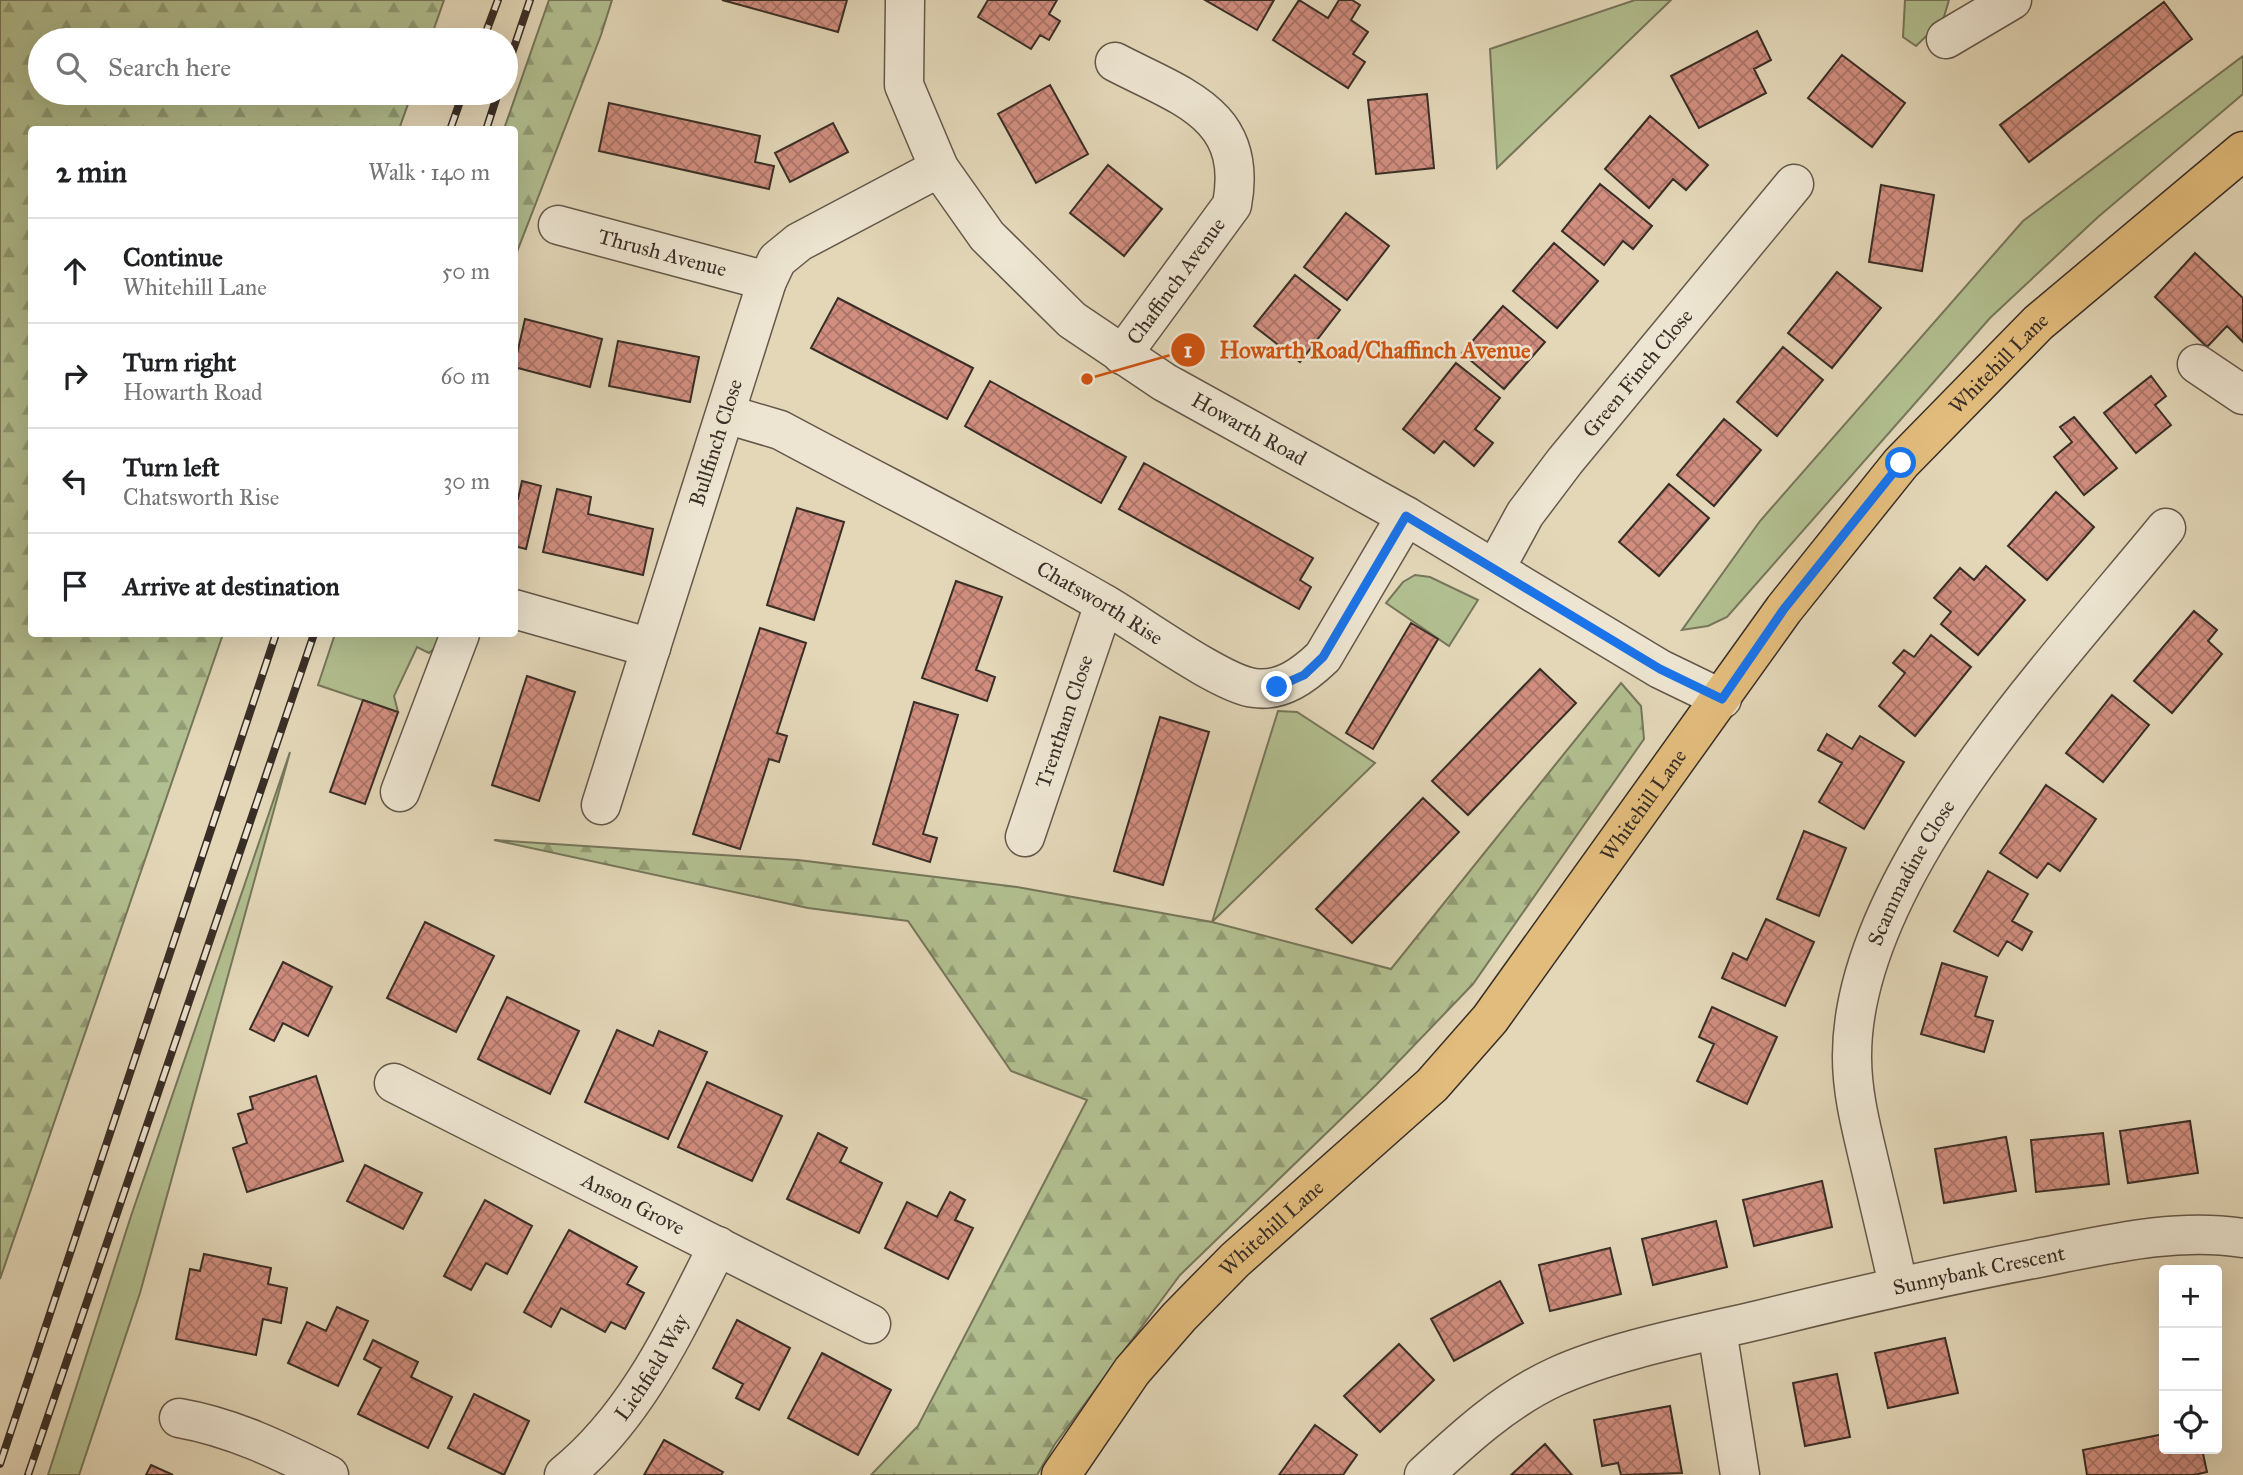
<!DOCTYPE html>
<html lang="en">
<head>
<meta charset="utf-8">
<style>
	body { margin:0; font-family:"IM FELL Great Primer",serif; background:#f6f6f6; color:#202124 }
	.controls { position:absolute; right:21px; bottom:21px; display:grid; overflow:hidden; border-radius:7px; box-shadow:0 7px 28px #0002 }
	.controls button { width:63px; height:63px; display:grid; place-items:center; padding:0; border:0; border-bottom:2px solid #e0e0e0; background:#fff; color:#202124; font:35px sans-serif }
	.stop { position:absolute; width:21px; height:21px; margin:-16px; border:5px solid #1a73e8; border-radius:50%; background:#fff }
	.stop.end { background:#1a73e8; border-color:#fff; box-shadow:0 2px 7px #0008 }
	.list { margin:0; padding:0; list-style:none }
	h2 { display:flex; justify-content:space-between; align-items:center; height:91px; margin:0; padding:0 28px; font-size:30px }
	h2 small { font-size:23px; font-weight:400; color:#757577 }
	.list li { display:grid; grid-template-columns:46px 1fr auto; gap:21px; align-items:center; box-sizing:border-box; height:105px; padding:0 28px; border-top:2px solid #e0e0e0 }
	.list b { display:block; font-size:26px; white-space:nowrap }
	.list p { margin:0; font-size:23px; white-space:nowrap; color:#757577 }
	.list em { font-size:23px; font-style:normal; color:#757577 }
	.icon { flex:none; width:38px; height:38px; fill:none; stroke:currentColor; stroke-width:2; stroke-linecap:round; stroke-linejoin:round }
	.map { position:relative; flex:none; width:2243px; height:1475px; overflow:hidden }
	.search { position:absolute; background:#fff; box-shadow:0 7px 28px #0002; left:28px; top:28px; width:490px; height:77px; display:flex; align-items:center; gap:18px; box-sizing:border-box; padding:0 24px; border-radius:38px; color:#757577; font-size:26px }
	.panel { position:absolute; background:#fff; box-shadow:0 7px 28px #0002; left:28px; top:126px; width:490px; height:511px; border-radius:7px }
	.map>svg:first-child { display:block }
</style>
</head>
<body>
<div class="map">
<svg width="2243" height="1475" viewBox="0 0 2243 1475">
	<defs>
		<pattern id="forest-firs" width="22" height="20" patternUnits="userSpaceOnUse" patternTransform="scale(1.75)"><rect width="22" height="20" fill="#b2bf90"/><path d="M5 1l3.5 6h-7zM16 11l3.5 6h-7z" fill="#929c75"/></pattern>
		<pattern id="building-cross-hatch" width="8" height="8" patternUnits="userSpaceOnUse" patternTransform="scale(1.75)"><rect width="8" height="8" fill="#d18e7f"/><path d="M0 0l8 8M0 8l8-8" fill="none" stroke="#ab7468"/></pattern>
	</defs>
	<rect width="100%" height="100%" fill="#e3d7b8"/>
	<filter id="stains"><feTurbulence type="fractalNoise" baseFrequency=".00286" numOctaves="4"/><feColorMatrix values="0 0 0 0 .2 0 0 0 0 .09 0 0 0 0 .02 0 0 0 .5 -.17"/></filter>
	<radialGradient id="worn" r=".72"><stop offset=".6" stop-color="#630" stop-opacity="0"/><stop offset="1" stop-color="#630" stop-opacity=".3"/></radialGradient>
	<path fill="#b2bf90" stroke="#76765b" stroke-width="2" d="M1635,0h36l-174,168 -7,-119z
		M1905,0h44l-6,20 -27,26 -13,-9z
		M2243,56v38l-145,123 -108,101 -263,299 -19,9 -26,4 78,-109 263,-300z
		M1415,575l15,2 48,23 -29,46 -63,-43 17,-21z
		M335,634h108l-3,10 -11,9 -12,-6 -23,49 4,16 -80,-27z
		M1278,711l19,1 78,51 -163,159z
		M290,752l-150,541 -61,182h-31l83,-259z"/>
	<path fill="url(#forest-firs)" stroke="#76765b" stroke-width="2" d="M0,0h444l-14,40h-390v53h372l-13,36 -367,1v504h191l-223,645z
		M549,0h63l-11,35 -86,222 -1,-127 -10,-1z
		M1621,683l20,23 3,33 -171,245 -97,101 -196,190 -125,169 -18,31h-166l47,-49 169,-326 -76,-29 -103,-150 -100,-13 -314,-68 304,20 219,27 195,35 179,47z"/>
	<path fill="url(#building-cross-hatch)" stroke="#392e26" stroke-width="2" d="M722,0h125l-9,32z
		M988,0h69l-8,14 11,7 -11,19 -9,-5 -9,14 -53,-32z
		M1205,0h69l-17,30z
		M1299,0l29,18 11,-18h13l8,5 -9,15 17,12 -15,22 12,8 -17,26 -75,-48z
		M2164,2l28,37 -163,123 -29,-37z
		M1757,31l14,29 -17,9 12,24 -67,35 -28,-52z
		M1842,55l63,48 -33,44 -64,-49z
		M1050,85l38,69 -52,29 -38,-69z
		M1427,94l7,74 -58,6 -8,-74z
		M609,103l151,33 -5,26 19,4 -5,23 -170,-38z
		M1650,116l58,49 -22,25 -13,-11 -24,29 -44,-39z
		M833,123l15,29 -58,30 -15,-29z
		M1108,165l54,44 -38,47 -54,-43z
		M1600,184l52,42 -19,23 -10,-8 -19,24 -42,-34z
		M1881,185l53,10 -12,76 -53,-9z
		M1346,213l43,33 -42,54 -43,-33z
		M1554,243l44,38 -41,47 -44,-37z
		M2195,253l48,45v44l-16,-16 -20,21 -52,-50z
		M1837,272l44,36 -49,60 -44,-35z
		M1295,275l45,35 -40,52 -46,-36z
		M838,298l135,70 -26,51 -136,-71z
		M1503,306l42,36 -41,47 -42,-36z
		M525,319l77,20 -12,48 -76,-20z
		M618,341l81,16 -9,45 -81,-16z
		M1783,347l40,33 -46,56 -40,-34z
		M1456,363l44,35 -25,31 18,14 -19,23 -30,-25 -10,12 -31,-24z
		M2151,376l15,20 -11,9 16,20 -35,28 -32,-40z
		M990,381l136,76 -25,46 -136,-77z
		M2074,417l43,51 -33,27 -30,-38 18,-15 -12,-15z
		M1724,419l37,31 -47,56 -37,-31z
		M1144,463l169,95 -13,22 11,7 -12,22 -180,-100z
		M522,481l19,5 -15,63 -12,-3v-48l4,1z
		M1669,484l40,34 -50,58 -40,-34z
		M557,489l34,8 -3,17 65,15 -10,46 -100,-23z
		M2056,492l38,35 -47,53 -39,-34z
		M797,508l47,14 -30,98 -47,-15z
		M1986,566l39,34 -47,55 -37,-31 10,-12 -17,-14 26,-30 14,12z
		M956,581l46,16 -26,73 19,7 -8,24 -65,-23z
		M2194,611l23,19 -9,11 14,13 -50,59 -38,-32z
		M1411,623l27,16 -65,110 -27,-16z
		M760,628l46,15 -29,90 10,3 -8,26 -10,-3 -29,90 -47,-15z
		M1931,635l40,32 -56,69 -36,-30 26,-33 -12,-10 11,-13 10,7z
		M1540,669l36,34 -108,112 -36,-34z
		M527,676l48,16 -36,109 -47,-16z
		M2112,695l37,30 -46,57 -37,-29z
		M363,700l35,12 -33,92 -35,-12z
		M914,702l44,13 -35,119 14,4 -7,24 -57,-18z
		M1160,717l49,15 -46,153 -49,-14z
		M1827,734l25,15 8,-13 44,26 -40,67 -45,-27 23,-39 -24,-13z
		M2046,785l50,34 -36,52 -12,-8 -11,15 -37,-25z
		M1423,798l36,34 -107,111 -36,-34z
		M1804,831l42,17 -27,68 -42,-17z
		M1988,871l40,23 -16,27 20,11 -10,18 -15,-9 -9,15 -44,-25z
		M1766,919l48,23 -29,64 -63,-28 11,-25 14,7z
		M425,922l69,34 -38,76 -69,-34z
		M283,962l49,25 -24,49 -25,-13 -9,18 -24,-12z
		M1942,963l45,14 -12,39 18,5 -9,31 -63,-18z
		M507,997l72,34 -29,63 -72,-35z
		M1712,1007l65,30 -30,67 -50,-23 17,-37 -15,-7z
		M617,1030l36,16 6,-15 48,21 -39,87 -83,-37z
		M316,1076l27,85 -96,31 -14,-44 14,-5 -9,-29 15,-5 -3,-12z
		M707,1082l75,34 -30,65 -74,-34z
		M2190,1121l8,52 -70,10 -8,-52z
		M818,1133l29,15 -7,14 42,21 -23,50 -72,-34z
		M2103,1133l6,51 -73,8 -5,-52z
		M2006,1137l10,54 -72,12 -9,-54z
		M365,1165l57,28 -19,36 -56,-28z
		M1822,1181l10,46 -78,19 -11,-46z
		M950,1192l15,8 -10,20 18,8 -25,51 -63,-31 22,-46 30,15z
		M485,1200l47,26 -25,48 -21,-11 -15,27 -27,-14z
		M1716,1221l11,46 -74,18 -11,-46z
		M569,1230l68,37 -10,17 17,9 -19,36 -14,-7 -6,10 -44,-24 -10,19 -27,-15z
		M1610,1248l11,46 -71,17 -11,-46z
		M204,1254l67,14 -3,16 19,4 -6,35 -18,-4 -7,36 -80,-16 14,-70 10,2z
		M1500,1281l23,42 -69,38 -23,-42z
		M337,1307l31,14 -30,65 -50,-23 19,-41 19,9z
		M737,1320l53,28 -31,62 -23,-12 7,-14 -30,-16z
		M1945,1338l13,55 -70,15 -13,-55z
		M373,1340l45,22 -7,15 41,20 -24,51 -70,-34 23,-46 -17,-9z
		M1399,1344l35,36 -54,52 -36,-36z
		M822,1353l69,37 -33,65 -70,-37z
		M1837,1374l13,63 -45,9 -12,-63z
		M474,1394l55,27 -25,54 -56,-27z
		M1670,1406l12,67 -61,2 -3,-12 -16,3 -8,-46z
		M1315,1425l42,30 -14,20h-64z
		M2164,1434v15h38l5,23 -13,3h-107l-4,-25z
		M664,1440l59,32 -2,3h-77z
		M1545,1444l27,31h-61z
		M151,1465l22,10h-27z"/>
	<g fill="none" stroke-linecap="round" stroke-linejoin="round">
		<g stroke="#64584a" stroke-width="41">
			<g id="minor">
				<path id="s1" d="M905,0l-1,85 35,83 48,68 85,84 92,62 242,134 254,153 62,30"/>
				<path d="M1946,39l66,-39"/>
				<path d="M1115,62c67,35 134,52 117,143l-110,150"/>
				<path id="s2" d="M558,225l209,56"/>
				<path d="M2197,364l46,31"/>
				<path id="s3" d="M726,414l54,16c108,58 220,113 326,175 33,19 115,79 148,83 28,4 50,-13 69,-31l83,-141"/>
				<path id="s4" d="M1495,569l30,-55 40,-53 229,-277"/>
				<path d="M514,609l137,39"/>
				<path d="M400,792l60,-158"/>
				<path id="s5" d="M601,805l166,-524 10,-21 22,-18 140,-74"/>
				<path id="s6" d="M1025,837l79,-233"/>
				<path id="s7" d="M394,1083l477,241"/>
				<path id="s8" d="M1898,1285c-9,-41 -19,-82 -29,-124 -8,-34 -17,-68 -17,-104 -1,-180 205,-395 314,-529"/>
				<path d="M1717,1330l23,145"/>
				<path d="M179,1418c53,9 102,33 150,57"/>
				<path id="s9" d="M564,1475c74,-60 112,-147 154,-229"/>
				<path id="s10" d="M1424,1475c40,-37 81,-75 131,-98 59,-27 140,-42 204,-57 93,-23 185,-44 279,-62 67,-13 137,-31 205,-20"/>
			</g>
		</g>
		<g stroke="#392e26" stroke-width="41">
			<g id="major">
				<path id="s11" d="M1061,1475l71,-104 47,-54 56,-57 197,-175 58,-66 294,-410 117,-146 137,-140 205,-172"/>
			</g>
		</g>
		<use href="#minor" stroke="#ede5d1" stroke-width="38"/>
		<use href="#major" stroke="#e2bc7c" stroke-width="38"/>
		<g stroke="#392e26" stroke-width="8">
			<path id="rail" d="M483,40l15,-40
				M506,71l24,-71
				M450,130l13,-37
				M486,130l12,-37
				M0,1464l276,-830
				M28,1475l286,-841"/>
		</g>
		<use href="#rail" stroke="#ede5d1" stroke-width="5" stroke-dasharray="16" stroke-linecap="butt"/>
	</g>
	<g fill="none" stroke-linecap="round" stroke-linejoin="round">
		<path stroke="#1a73e8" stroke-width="9" d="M1277,687l27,-12 19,-18 83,-141 254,153 62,30 62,-90 117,-146"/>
	</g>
	<g text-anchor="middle" stroke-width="5" stroke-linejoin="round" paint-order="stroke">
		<g font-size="21" fill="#392e26" stroke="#ede5d1">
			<text dy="7" stroke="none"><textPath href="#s2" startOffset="108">Thrush Avenue</textPath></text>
			<text transform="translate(1176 281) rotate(-54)" y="7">Chaffinch Avenue</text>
			<text dy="7" stroke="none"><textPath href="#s11" startOffset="1460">Whitehill Lane</textPath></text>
			<text dy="7" stroke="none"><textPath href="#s4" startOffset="243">Green Finch Close</textPath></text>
			<text dy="7" stroke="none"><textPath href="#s1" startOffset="586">Howarth Road</textPath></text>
			<text dy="7" stroke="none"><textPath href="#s5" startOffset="380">Bullfinch Close</textPath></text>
			<text dy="7" stroke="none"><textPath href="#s3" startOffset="420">Chatsworth Rise</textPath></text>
			<text dy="7" stroke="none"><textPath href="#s6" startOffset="122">Trentham Close</textPath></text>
			<text dy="7" stroke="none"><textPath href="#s11" startOffset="892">Whitehill Lane</textPath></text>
			<text dy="7" stroke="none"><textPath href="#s8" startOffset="429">Scammadine Close</textPath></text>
			<text dy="7" stroke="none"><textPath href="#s7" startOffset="268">Anson Grove</textPath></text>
			<text dy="7" stroke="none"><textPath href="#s11" startOffset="326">Whitehill Lane</textPath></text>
			<text dy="7" stroke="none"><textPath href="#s10" startOffset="602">Sunnybank Crescent</textPath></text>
			<text dy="7" stroke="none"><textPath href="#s9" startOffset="140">Lichfield Way</textPath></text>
		</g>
	</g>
	<path fill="none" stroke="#ce5310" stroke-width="2.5" d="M1087 379L1188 350"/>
	<g fill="#ce5310" stroke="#ede5d1" stroke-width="2.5">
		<circle cx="1087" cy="379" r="7"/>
		<circle cx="1188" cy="350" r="18"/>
	</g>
	<g font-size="21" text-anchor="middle" font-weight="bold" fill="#fff">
		<text x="1188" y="357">1</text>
	</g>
	<g font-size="23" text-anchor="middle" font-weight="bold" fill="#ce5310" stroke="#ede5d1" stroke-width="5" stroke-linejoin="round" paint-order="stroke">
		<text x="1375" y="358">Howarth Road/Chaffinch Avenue</text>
	</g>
	<rect width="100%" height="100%" filter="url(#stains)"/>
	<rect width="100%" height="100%" fill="url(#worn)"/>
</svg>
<div class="controls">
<button>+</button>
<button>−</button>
<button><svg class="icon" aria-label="locate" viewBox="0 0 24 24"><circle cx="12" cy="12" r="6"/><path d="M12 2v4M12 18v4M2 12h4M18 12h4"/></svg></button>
</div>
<div class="stop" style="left:1901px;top:463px"></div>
<div class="stop end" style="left:1277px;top:687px"></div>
<div class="search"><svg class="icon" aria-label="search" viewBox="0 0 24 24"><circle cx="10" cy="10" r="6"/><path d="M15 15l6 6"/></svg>Search here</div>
<section class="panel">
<h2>2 min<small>Walk · 140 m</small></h2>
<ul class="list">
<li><svg class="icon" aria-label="ahead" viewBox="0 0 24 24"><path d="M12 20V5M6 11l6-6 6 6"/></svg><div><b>Continue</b><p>Whitehill Lane</p></div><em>50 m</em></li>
<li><svg class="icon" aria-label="right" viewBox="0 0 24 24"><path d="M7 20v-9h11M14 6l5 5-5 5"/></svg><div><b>Turn right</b><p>Howarth Road</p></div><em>60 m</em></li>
<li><svg class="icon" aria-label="left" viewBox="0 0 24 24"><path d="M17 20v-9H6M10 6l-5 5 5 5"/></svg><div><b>Turn left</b><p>Chatsworth Rise</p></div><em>30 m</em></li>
<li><svg class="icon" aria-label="arrive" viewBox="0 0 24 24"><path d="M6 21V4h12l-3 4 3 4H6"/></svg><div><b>Arrive at destination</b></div></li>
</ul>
</section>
</div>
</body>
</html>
